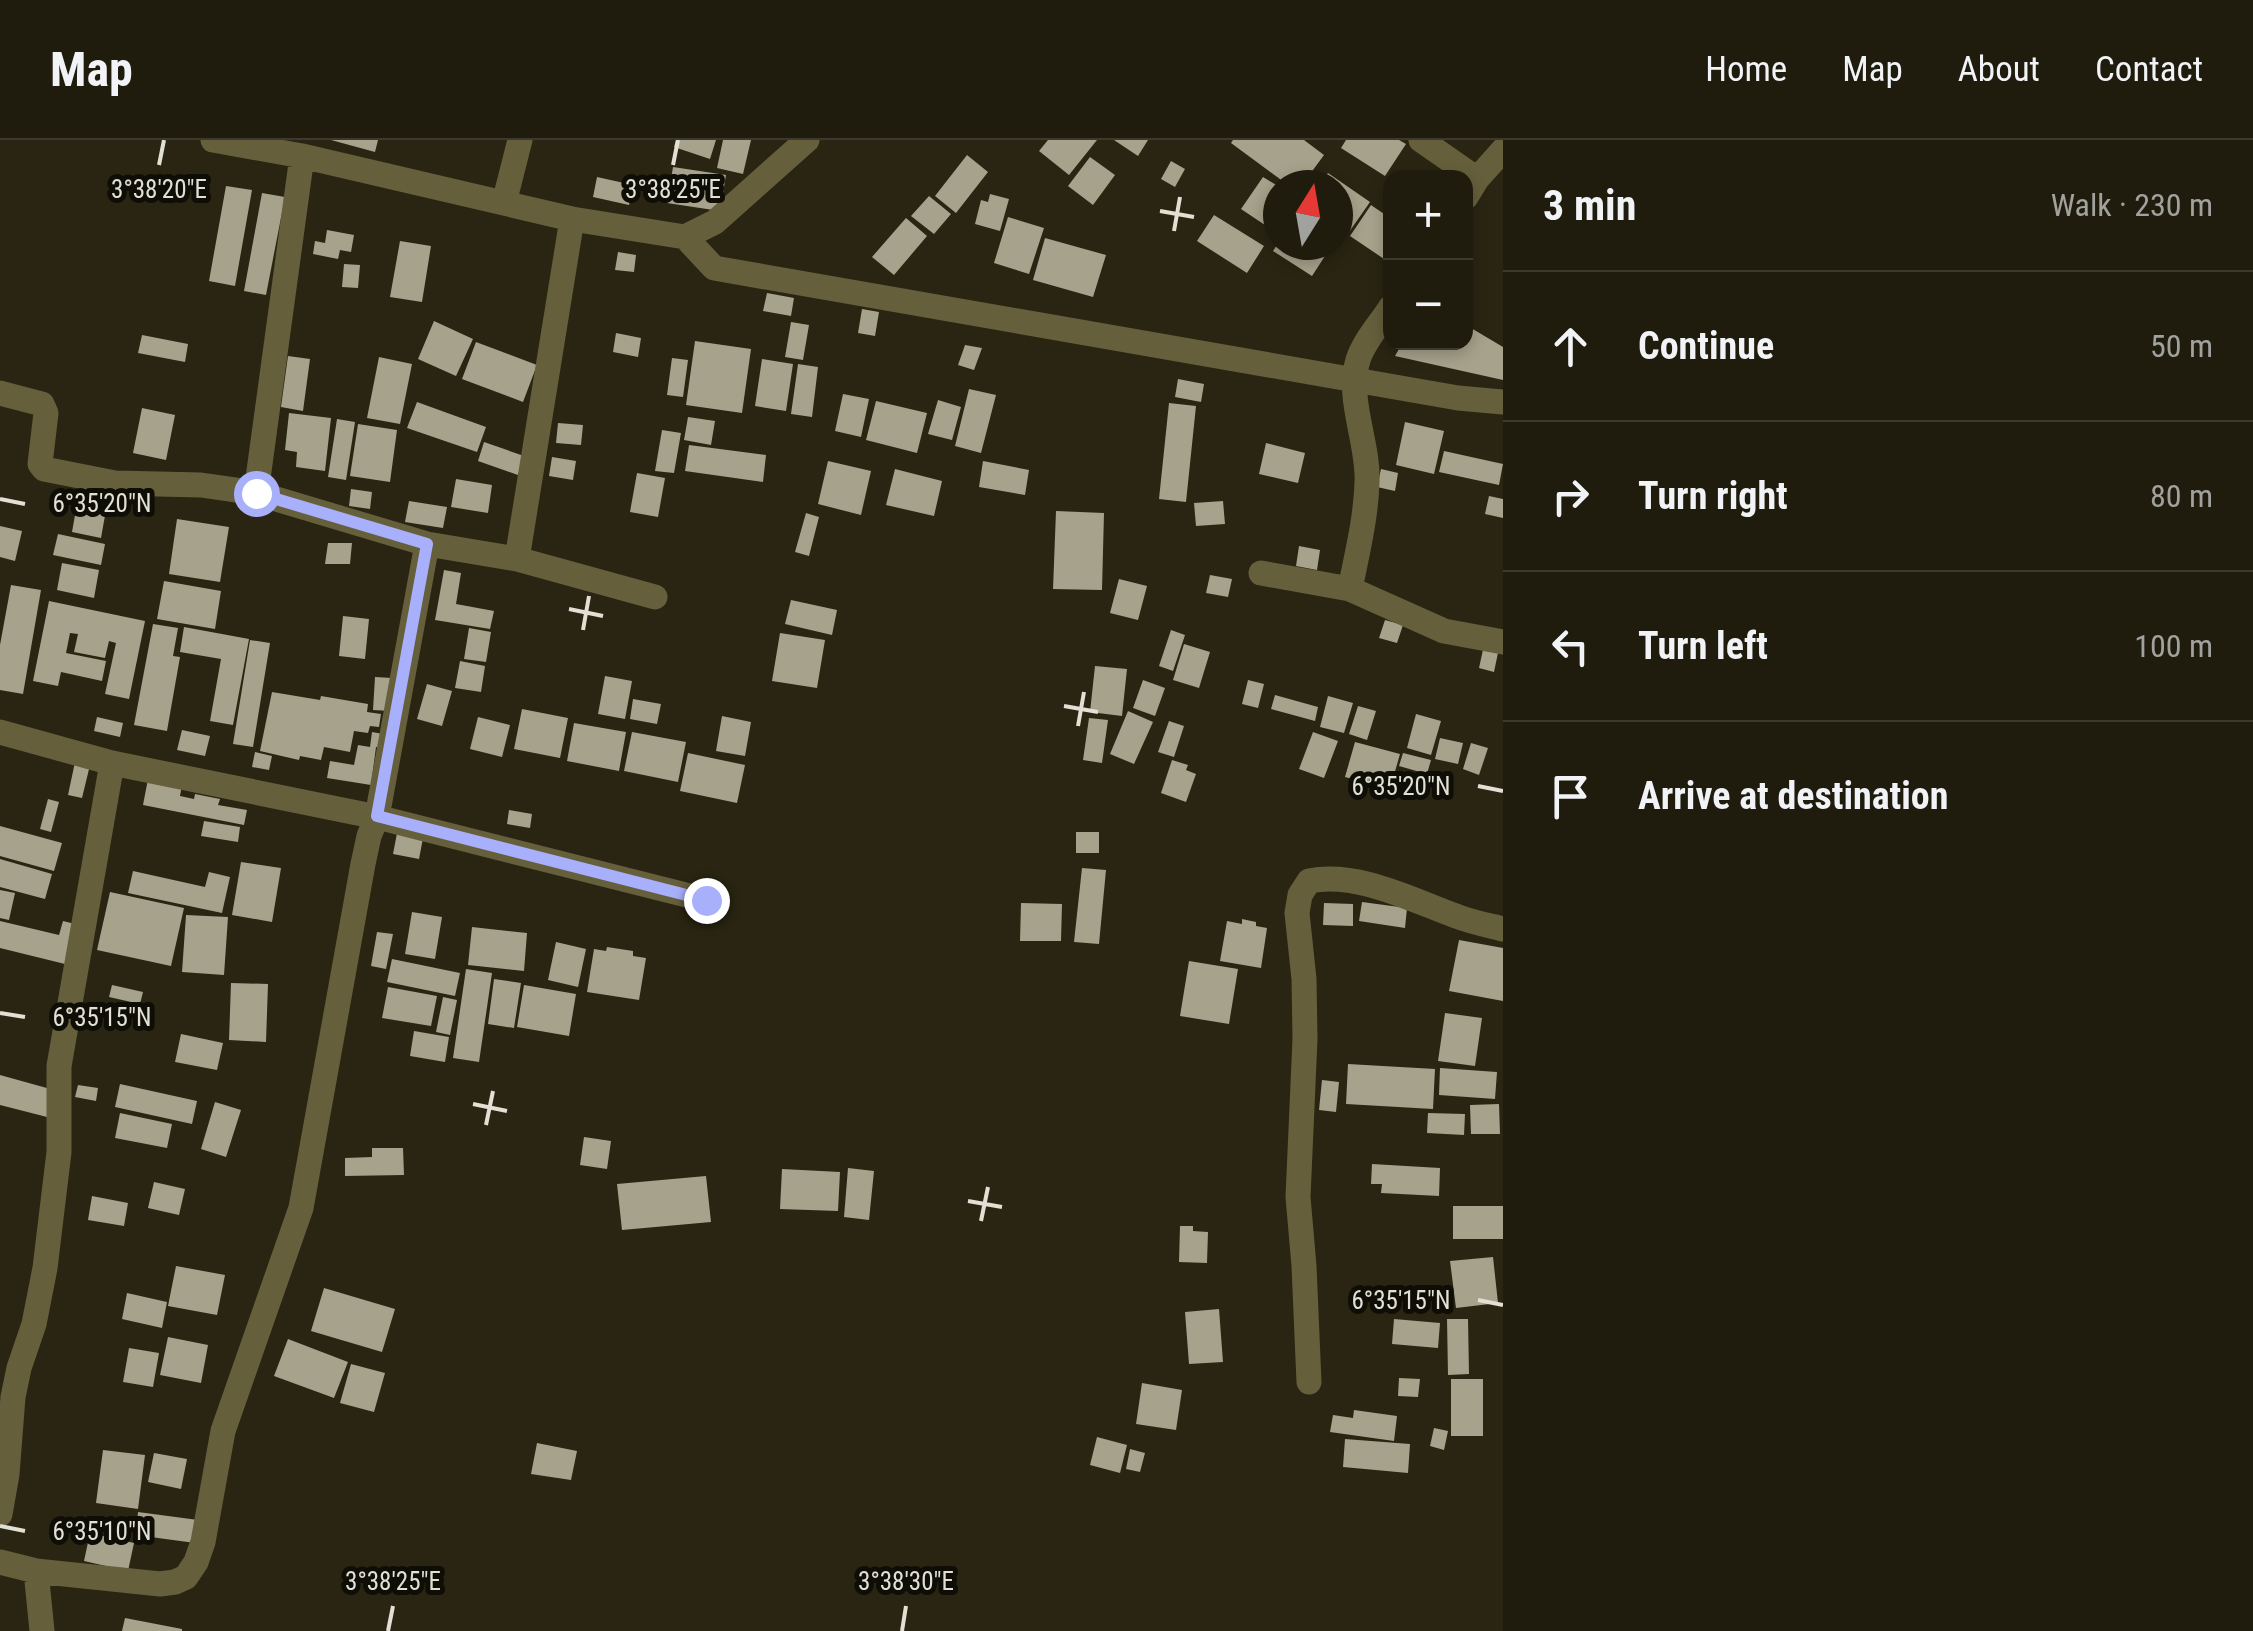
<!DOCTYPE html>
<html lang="en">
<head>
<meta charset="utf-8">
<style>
	body { margin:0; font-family:"Roboto Condensed",sans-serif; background:#272517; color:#f1f3f6 }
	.controls { position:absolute; right:30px; top:30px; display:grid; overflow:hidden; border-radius:20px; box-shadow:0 5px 15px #0003 }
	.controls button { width:90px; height:90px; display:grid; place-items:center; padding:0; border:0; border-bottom:2px solid #3c3a2e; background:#1f1c0e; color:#f1f3f6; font:50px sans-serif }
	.compass { position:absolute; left:1263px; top:30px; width:90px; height:90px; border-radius:50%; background:#1f1c0e; box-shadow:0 5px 15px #0003; rotate:11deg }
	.stop { position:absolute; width:30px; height:30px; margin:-22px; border:8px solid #a8b0fc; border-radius:50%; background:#fff }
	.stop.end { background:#a8b0fc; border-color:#fff; box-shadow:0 2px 10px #0008 }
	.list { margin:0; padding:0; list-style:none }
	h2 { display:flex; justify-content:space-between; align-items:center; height:130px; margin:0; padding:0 40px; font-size:42px }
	h2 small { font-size:32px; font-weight:400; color:#a1a19e }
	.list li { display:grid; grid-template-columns:65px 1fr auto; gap:30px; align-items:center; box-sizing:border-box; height:150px; padding:0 40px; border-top:2px solid #3c3a2e }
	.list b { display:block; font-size:38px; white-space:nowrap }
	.list em { font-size:32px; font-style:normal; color:#a1a19e }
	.icon { flex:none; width:55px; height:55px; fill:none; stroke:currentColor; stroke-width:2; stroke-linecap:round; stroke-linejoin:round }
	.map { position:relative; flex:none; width:1503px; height:1491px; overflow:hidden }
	header { display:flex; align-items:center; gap:60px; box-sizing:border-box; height:140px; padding:0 50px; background:#1f1c0e; border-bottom:2px solid #3c3a2e }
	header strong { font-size:48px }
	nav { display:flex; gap:55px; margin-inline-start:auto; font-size:35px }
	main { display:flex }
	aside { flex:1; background:#1f1c0e }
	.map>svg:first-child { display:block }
</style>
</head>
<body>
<header>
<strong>Map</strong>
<nav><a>Home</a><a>Map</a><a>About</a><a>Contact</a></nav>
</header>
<main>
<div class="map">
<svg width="1503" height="1491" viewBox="0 0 1503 1491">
	<rect width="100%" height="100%" fill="#292512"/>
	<path fill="#a7a28b" d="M331,0h47l-3,12z
		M676,0h40l-6,19 -36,-12z
		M723,0h28l-8,34 -26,-6z
		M1048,0h49l-28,35 -30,-24z
		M1114,0h34l-10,16z
		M1233,0h71l20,15 -22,30h-14l-57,-42z
		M1346,0h53l7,4 -21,32 -44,-28z
		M967,15l21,17 -32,41 -21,-17z
		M1090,17l25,18 -22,30 -25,-19z
		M1171,21l14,8 -10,18 -14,-8z
		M673,27l53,8 -6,36 -53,-8z
		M1328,33l42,29 -23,33 -9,-6v-44h-19z
		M597,37l36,8 -4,20 -36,-8z
		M1263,37l15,9v39l-4,6 -33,-22z
		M226,46l26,4 -17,96 -26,-5z
		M262,53l23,4 -19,98 -22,-4z
		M990,54l19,5 -9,32 -25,-7 6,-24 7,2z
		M929,56l22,18 -17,20 -23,-18z
		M1371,65l19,13v45l-40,-27z
		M1214,75l50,31 -17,27 -50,-32z
		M1008,77l36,11 -15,46 -35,-11z
		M906,78l21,18 -33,39 -22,-18z
		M327,90l27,5 -3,17 -11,-2 -2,9 -25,-5 2,-13 10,2z
		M1045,98l61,17 -13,42 -60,-17z
		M400,101l31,5 -9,56 -32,-5z
		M1277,105h31l17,11 -13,20 -39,-25z
		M618,112l18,3 -2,17 -19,-2z
		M344,124l16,1 -2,23 -16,-1z
		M767,153l27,5 -3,18 -28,-5z
		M862,169l17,3 -4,24 -17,-3z
		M434,181l39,18 -17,37 -38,-17z
		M791,182l18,3 -6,35 -18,-3z
		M1466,185l37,22v33l-108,-24 8,-14h63z
		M616,193l25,5 -3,19 -25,-5z
		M142,195l46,9 -3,18 -47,-9z
		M695,201l56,8 -9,64 -56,-8z
		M476,202l61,23 -14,37 -61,-23z
		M965,205l17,3 -8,22 -16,-5z
		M288,216l22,3 -7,52 -22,-4z
		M379,217l33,7 -12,60 -33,-6z
		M672,218l16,2 -5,37 -16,-2z
		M762,219l31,5 -7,47 -31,-5z
		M798,224l20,3 -6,50 -21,-3z
		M1178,239l26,5 -3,18 -26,-5z
		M969,249l27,6 -15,58 -26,-7z
		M843,254l26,5 -8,38 -26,-6z
		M938,260l23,7 -9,33 -24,-6z
		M876,261l51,12 -10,40 -51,-13z
		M417,262l69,25 -9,25 -70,-24z
		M1169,263l27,3 -10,96 -27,-3z
		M142,268l33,7 -9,45 -33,-7z
		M289,273l42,5 -6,53 -29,-4 1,-15 -12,-2z
		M688,277l27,4 -4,24 -27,-5z
		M337,279l18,3 -9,58 -18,-3z
		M1405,282l39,9 -10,43 -38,-9z
		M558,283l25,2 -2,20 -25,-2z
		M358,284l39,6 -7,52 -40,-6z
		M662,290l19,3 -7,40 -19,-2z
		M484,302l40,14 -6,19 -40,-14z
		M1266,303l39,10 -7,30 -39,-9z
		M689,305l77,10 -3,27 -78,-11z
		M1444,311l59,13 -4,21 -60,-13z
		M552,317l24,4 -3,19 -24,-4z
		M828,321l43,10 -10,44 -43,-11z
		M983,321l46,9 -4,25 -46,-8z
		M895,329l47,12 -8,35 -48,-11z
		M1381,329l17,4 -3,18 -18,-4z
		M637,333l28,5 -7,39 -28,-5z
		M456,339l36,6 -4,28 -37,-6z
		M351,349l21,3 -2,17 -21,-3z
		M1489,356l14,3v19l-18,-4z
		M409,361l38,6 -4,21 -38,-6z
		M1223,361l2,23 -29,2 -2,-23z
		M77,364l29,6 -5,28 -29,-6z
		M1056,371l48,2 -2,77 -49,-1z
		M806,373l13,4 -10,39 -14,-4z
		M177,379l52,8 -9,55 -51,-8z
		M0,386l22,5 -7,30 -15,-4z
		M58,394l47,10 -4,21 -48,-10z
		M328,403h24l-2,21h-25z
		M1299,406l21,4 -3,20 -21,-4z
		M62,423l37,7 -5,28 -37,-8z
		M444,430l17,3 -5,31 38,7 -4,18 -55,-9z
		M1210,435l22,4 -4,18 -22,-4z
		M1119,439l28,7 -9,34 -28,-7z
		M164,441l57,10 -6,38 -58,-10z
		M11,445l30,5 -18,104 -23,-4v-45z
		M791,460l46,10 -5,25 -47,-11z
		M49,461l96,20 -16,78 -24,-5 11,-51 -7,-2 -4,17 -31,-6 4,-18 -8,-1 -4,20 40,8 -4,20 -41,-9 -3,14 -25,-5z
		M343,476l26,3 -4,40 -26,-3z
		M1385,480l18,5 -6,18 -18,-5z
		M153,484l25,4 -5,28 7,1 -13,74 -33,-6z
		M184,487l65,12 -16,86 -23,-4 11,-62 -41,-7z
		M469,488l22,4 -5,30 -22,-3z
		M1171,490l14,5 -12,36 -14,-5z
		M780,493l45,7 -8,48 -45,-7z
		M250,500l20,3 -17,104 -20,-3z
		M1184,504l26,8 -11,36 -26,-8z
		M1484,505l15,3 -5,24 -15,-4z
		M460,521l25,5 -4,26 -26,-4z
		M1095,526l32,3 -5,47 -32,-4z
		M605,536l27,5 -7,38 -27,-5z
		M375,537l17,1 -2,33 -17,-1z
		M1143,540l22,8 -10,28 -22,-8z
		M1248,540l16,4 -6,24 -16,-4z
		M427,544l25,7 -10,35 -25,-7z
		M272,552l48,8 1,-4 47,8 -1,8 14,2 -2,13 -9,-1 -2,7 -14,-2 -4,21 -26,-5 -3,13 -21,-4 -1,4 -39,-9z
		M1275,555l43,12 -3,14 -44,-12z
		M1328,556l25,7 -9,30 -24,-6z
		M633,559l28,5 -4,20 -27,-5z
		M1358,566l18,5 -9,29 -18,-6z
		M522,569l46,9 -8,40 -46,-9z
		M1128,571l25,11 -19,42 -24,-10z
		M1416,574l25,7 -10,34 -24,-7z
		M722,576l29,6 -6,34 -29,-5z
		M97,577l26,6 -3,14 -26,-6z
		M478,577l32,8 -8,32 -32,-8z
		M1089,578l19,2 -6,43 -19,-3z
		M1169,581l15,5 -10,31 -16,-5z
		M574,583l52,9 -7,39 -52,-10z
		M182,590l28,6 -5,20 -28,-6z
		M372,592l11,2 -2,14 -5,-1 -5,38 -44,-7 3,-17 24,4 4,-20 12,2z
		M632,592l54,10 -8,40 -54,-11z
		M1313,592l25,9 -14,37 -25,-9z
		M1440,598l23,5 -5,21 -23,-5z
		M1355,602l45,12 -10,35 -45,-12z
		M1471,603l17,5 -9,27 -16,-6z
		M255,612l17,4 -3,14 -17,-3z
		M688,613l57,12 -8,38 -57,-12z
		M1403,613l28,7 -4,14 -28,-8z
		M1172,620l16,5 -2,5 10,4 -10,28 -25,-9z
		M75,622l15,3 -8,33 -14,-3z
		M148,639l34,6 -2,11 14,3 1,-5 25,5 -2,6 29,5 -3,15 -101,-20z
		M48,659l11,3 -8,30 -11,-3z
		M509,670l23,4 -2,14 -23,-4z
		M204,681l36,6 -2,15 -37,-6z
		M0,686l62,17 -8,28 -54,-15z
		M398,688l26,5 -5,26 -26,-5z
		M1076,692h23v21h-23z
		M0,719l52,15 -7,25 -45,-12z
		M241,722l40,6 -9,54 -40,-7z
		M1082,728l24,2 -7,74 -25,-2z
		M133,731l72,16 4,-15 21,5 -8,36 -94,-20z
		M0,750l15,3 -6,27 -9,-2z
		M110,752l74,16 -13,58 -74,-16z
		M1362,762l45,6 -2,20 -46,-7z
		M1021,763l41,1 -1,37h-41z
		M1324,763l29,1v22l-30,-1z
		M412,772l30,5 -7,42 -30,-5z
		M186,775l42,2 -4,58 -42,-3z
		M1242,779l14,3v4l11,2 -6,40 -41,-7 7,-40 15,3z
		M0,781l59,14 4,-14 16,4 -10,40 -69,-17z
		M472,787l55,6 -3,38 -56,-6z
		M377,792l16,2 -7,35 -15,-3z
		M1459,800l44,8v53l-54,-10z
		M556,802l30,7 -8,38 -30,-7z
		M607,807l26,4v5l13,2 -7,42 -52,-8 7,-43 12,2z
		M392,819l68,14 -5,23 -68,-14z
		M1189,821l49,8 -9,55 -49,-8z
		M466,829l26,4 -13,89 -26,-4z
		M494,839l27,4 -7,45 -26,-4z
		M231,843l37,1 -2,58 -37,-2z
		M112,845l31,7 -3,12 -31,-7z
		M524,845l52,9 -7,42 -52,-9z
		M388,847l49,9 -6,30 -49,-8z
		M443,857l14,3 -7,35 -14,-3z
		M1445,873l37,5 -7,48 -37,-5z
		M414,891l35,6 -4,25 -35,-6z
		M181,894l42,9 -6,27 -42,-8z
		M1348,924l87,5 -2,40 -87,-5z
		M1440,928l57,4 -2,27 -56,-4z
		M0,935l54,15 -7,27 -47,-12z
		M1322,940l17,2 -3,30 -17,-2z
		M120,944l77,17 -5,23 -77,-17z
		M78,945l20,3 -2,13 -21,-4z
		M215,962l26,8 -15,47 -25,-8z
		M1499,964l1,30h-29l-1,-29z
		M120,973l52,11 -5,24 -52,-10z
		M1428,973l37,1 -1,21 -37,-2z
		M584,997l27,4 -4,28 -27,-4z
		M372,1008h31l1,27 -59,1v-18l27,-1z
		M1372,1024l68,4 -1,28 -58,-3 1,-9h-11z
		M848,1028l26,3 -5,49 -25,-3z
		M782,1029l58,3 -2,39 -58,-2z
		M706,1036l5,46 -89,8 -5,-46z
		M154,1042l31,7 -6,26 -31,-7z
		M92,1056l36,7 -4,23 -36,-6z
		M1453,1066h50v33h-50z
		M1180,1086h13v5l15,1 -1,31 -28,-1z
		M1493,1117l5,46 -42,5 -6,-47z
		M176,1126l49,9 -8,40 -49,-9z
		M324,1148l71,21 -13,43 -71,-21z
		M127,1153l40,9 -5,26 -40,-9z
		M1219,1169l4,53 -34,2 -4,-52z
		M1394,1179l46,4 -2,25 -46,-4z
		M1447,1179h21l1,55 -21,1z
		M168,1197l40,8 -7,38 -41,-8z
		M288,1199l60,23 -14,36 -60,-22z
		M129,1208l30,5 -6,34 -30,-5z
		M351,1224l34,9 -11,39 -34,-9z
		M1399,1238l21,1 -2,18 -20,-1z
		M1451,1239h32v57h-32z
		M1142,1243l40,7 -6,40 -40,-6z
		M1354,1270l43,6 -3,25 -64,-9 3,-17 20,3z
		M1434,1288l14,3 -4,19 -14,-4z
		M1097,1297l30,8 -7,28 -30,-8z
		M1345,1299l65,5 -2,29 -65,-6z
		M537,1303l40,8 -6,29 -40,-6z
		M1130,1309l15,4 -5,19 -14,-3z
		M103,1310l42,5 -7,54 -42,-6z
		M154,1313l33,6 -6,30 -33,-7z
		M138,1372l60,8 -3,23 -59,-8z
		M90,1393l44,10 -6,28 -44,-10z
		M125,1478l57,11v2h-60z"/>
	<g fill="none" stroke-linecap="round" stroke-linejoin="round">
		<path stroke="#665f3c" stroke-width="25" d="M213,0l89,16 270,63 113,18 30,-15 92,-82
			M1421,0l56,39
			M1466,57l11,-18 26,-29
			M504,63l16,-63
			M685,97l29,31 641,112 103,18 45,4
			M0,253l42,11 4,9 -6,51 4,5 71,14 86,2 55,8 171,51 90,15 138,38
			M256,353l46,-337
			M517,419l55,-340
			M1261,433l89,16 94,42 59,11
			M1350,449c7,-35 16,-71 17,-107 2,-39 -21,-83 -9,-122 6,-19 22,-36 32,-52
			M0,592l112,31 265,54 329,83
			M1309,1242l-5,-116 -6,-69 7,-158 -1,-60 -7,-66 3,-18 9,-14c48,-10 103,19 147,35 15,6 31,9 47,13
			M0,1374l7,-40 6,-77 6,-29 15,-44 11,-56 14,-116v-86l53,-303
			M0,1422l36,9 124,13 15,-2 11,-5 10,-15 7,-20 20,-111 78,-223 62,-344 6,-28 8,-19 50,-273
			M36,1431l6,60"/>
	</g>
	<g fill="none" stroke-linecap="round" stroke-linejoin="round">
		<path stroke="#a8b0fc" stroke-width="12" d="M256,353l171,51 -50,272 329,84"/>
	</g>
	<path fill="none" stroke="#e2e0d4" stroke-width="4" d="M159,25l5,-25M673,25l5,-25M1160,71l34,6M1174,91l6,-34M0,359l25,5M569,469l34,7M583,490l6,-34M1064,566l34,6M1078,586l6,-34M1478,646l25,5M0,873l25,4M473,964l34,7M486,985l7,-34M968,1061l34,6M981,1081l7,-34M1478,1160l25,5M0,1386l25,5M388,1491l5,-25M902,1491l4,-25"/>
	<g font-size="25" text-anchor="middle" fill="#e2e0d4" stroke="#0f0e06" stroke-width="10" stroke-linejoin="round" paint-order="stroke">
		<text x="159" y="58">3°38'20"E</text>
		<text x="673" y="58">3°38'25"E</text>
		<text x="102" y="372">6°35'20"N</text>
		<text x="1401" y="655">6°35'20"N</text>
		<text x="102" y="886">6°35'15"N</text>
		<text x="1401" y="1169">6°35'15"N</text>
		<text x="102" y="1400">6°35'10"N</text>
		<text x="393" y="1450">3°38'25"E</text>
		<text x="906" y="1450">3°38'30"E</text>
	</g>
</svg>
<div class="controls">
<button>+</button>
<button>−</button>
</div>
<svg class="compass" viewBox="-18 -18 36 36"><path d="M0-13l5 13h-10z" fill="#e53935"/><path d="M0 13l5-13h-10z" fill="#a1a19e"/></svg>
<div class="stop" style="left:256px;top:353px"></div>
<div class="stop end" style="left:706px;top:760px"></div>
</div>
<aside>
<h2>3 min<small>Walk · 230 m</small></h2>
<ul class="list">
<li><svg class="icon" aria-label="ahead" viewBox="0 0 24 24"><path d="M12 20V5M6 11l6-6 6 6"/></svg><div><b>Continue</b></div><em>50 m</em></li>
<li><svg class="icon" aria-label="right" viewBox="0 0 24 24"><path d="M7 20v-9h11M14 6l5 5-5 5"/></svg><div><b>Turn right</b></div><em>80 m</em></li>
<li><svg class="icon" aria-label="left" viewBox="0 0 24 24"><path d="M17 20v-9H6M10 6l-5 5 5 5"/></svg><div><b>Turn left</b></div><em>100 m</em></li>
<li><svg class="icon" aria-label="arrive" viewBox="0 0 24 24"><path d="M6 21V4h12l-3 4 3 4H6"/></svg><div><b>Arrive at destination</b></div></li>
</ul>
</aside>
</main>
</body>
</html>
